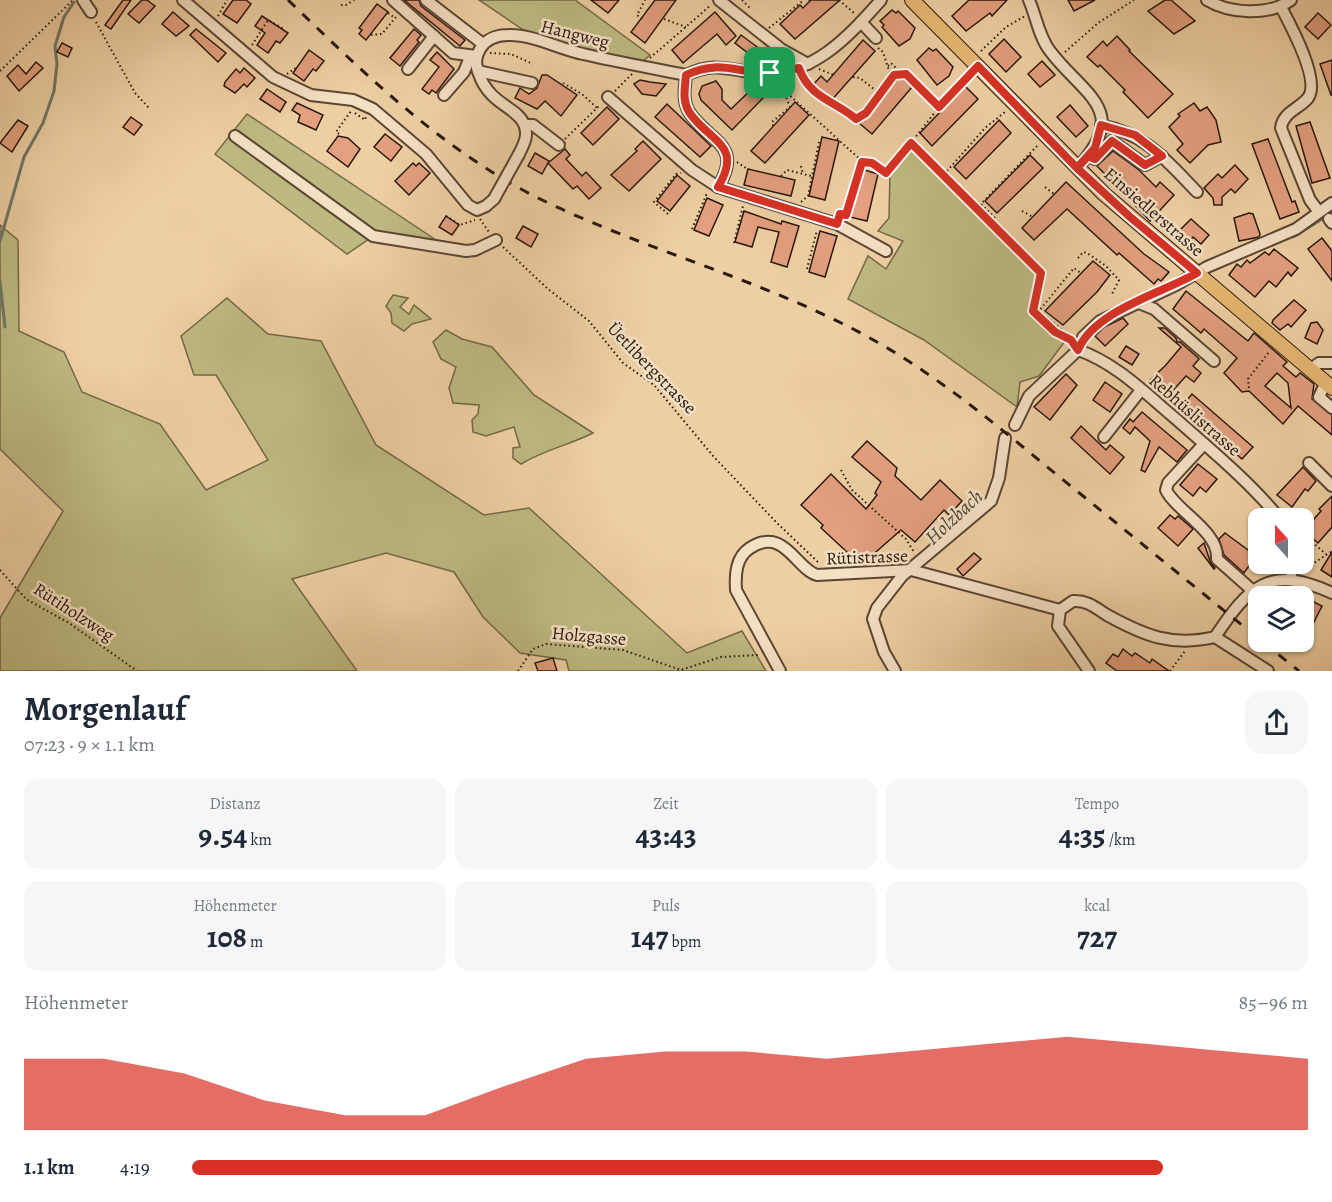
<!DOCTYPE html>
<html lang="de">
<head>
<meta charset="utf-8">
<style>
	body { margin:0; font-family:Alegreya,serif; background:#f6f6f7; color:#1f2937; height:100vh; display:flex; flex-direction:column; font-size:22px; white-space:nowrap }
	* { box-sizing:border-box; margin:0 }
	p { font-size:20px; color:#747a83 }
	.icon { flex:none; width:33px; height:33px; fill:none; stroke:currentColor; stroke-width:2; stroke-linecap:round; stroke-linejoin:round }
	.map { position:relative; height:671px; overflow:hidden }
	.side { display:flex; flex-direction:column; background:#fff; flex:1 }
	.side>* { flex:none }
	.needle { width:39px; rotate:339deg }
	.controls { position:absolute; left:1248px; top:508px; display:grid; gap:12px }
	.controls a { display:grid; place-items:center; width:66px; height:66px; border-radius:12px; background:#fff; box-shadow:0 2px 4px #0004; font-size:30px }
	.pin { position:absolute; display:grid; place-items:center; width:51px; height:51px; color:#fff; margin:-26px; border-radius:12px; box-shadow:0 3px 9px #0006 }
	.round { display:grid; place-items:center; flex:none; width:63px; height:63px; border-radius:18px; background:#f6f6f7 }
	.head { display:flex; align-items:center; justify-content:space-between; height:102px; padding:0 24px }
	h1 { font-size:33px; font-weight:600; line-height:45px }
	.stats { display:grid; grid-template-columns:repeat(3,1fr); gap:9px; height:102px; padding:6px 24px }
	.stats div { display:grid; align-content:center; border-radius:15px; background:#f6f6f7; text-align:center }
	.stats b { font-size:30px; font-weight:600 }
	.stats small { font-size:16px; font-weight:400 }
	.stats p { font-size:16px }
	.chart { height:168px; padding:12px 24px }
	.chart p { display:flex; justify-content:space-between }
	.chart svg { width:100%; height:108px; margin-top:6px; fill:#d93025; opacity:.7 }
	ul { padding:0 24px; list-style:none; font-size:20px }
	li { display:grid; grid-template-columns:96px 72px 1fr; align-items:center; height:45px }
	li i { height:15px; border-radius:8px; background:#d93025 }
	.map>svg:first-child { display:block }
	.green { fill:#beb981; stroke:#746848; stroke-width:1.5 }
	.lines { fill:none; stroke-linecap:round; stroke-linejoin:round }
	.stream { stroke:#6c7769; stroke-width:3 }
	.building { fill:#e39f7f; stroke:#29180f; stroke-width:1.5; fill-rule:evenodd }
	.minor-casing { stroke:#5a4634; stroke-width:14 }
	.major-casing { stroke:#29180f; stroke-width:16 }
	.path { stroke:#29180f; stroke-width:2; stroke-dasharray:1.5 3; stroke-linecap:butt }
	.minor { stroke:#f4e0c3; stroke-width:10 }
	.major { stroke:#e7b872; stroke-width:14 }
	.rail { stroke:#29180f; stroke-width:3; stroke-dasharray:10 10; stroke-linecap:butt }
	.minor-bridge-casing { stroke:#5a4634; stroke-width:14; stroke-linecap:butt }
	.minor-bridge { stroke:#f4e0c3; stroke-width:10 }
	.route-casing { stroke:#fff; stroke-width:12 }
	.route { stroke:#d93025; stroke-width:8 }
	.labels { text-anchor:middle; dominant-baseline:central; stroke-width:5; stroke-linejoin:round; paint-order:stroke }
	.street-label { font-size:18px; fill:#29180f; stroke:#f4e0c3 }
	.water-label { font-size:20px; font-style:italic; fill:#4b473c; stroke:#f4e0c3 }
</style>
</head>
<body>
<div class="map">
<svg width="1332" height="671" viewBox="0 0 1332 671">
	<rect width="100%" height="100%" fill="#eecfa3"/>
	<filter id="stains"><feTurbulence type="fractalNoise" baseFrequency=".00333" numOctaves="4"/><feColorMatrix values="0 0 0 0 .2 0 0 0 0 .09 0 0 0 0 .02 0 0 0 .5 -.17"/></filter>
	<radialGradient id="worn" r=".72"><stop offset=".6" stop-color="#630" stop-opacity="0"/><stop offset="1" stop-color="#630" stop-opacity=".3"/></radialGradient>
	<!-- green -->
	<g class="green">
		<polygon points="479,0 575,0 650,55 642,62 588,51 528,33"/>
		<polygon points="247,114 442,244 375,235 347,254 215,154"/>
		<polygon points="912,149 1037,275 1028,312 1048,333 1065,341 1039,376 1020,382 1017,407 924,340 848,299 868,256 886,269 903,241 878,231 889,218 890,172"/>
		<polygon points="0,225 18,240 19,331 64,352 82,392 160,424 206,490 268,460 216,375 194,375 181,336 227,298 268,334 321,341 376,445 484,515 529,508 687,653 742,631 766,671 569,671 566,660 520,653 483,617 454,572 386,553 292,579 357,671 0,671 0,618 63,511 0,449"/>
		<polygon points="393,295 408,298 400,307 409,314 414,305 431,319 412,324 404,331 392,323 391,313 386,306"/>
		<path d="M 446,330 L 462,339 L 492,347 L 534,395 L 593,433 C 569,445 544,450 521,464 L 513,458 L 513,448 L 520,447 L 514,427 L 486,436 L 473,432 L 472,420 L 478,414 L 479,405 L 453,403 L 449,388 L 456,367 L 441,359 L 433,342 Z"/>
	</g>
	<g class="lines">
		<!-- stream -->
		<g class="stream">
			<polyline points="1293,237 1332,213"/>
			<polyline points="0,241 24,157 43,123 54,91 57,64 55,46 64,17 74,2"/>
			<polyline points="0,281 5,327"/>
			<polyline points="1005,471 1007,462"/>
			<polyline points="998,497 1002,484"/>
		</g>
	</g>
	<!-- building -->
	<g class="building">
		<polygon points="123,0 131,0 111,29 105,25"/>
		<polygon points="142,0 147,0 155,6 139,23 128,14"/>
		<polygon points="233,0 246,0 251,4 237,23 223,14"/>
		<polygon points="404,0 419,0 421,6 465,40 460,46"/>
		<polygon points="591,0 619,0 608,13"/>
		<polygon points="655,0 676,0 645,43 631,32"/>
		<polygon points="811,0 840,0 795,39 780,24 800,5 803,8"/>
		<polygon points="969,0 1007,0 992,16 990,13 966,31 952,16"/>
		<polygon points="1068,0 1095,0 1074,11"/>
		<polygon points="1165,0 1171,0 1195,21 1174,34 1148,11"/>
		<polygon points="377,4 388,12 366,40 359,34 362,30 359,28"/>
		<polygon points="892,10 896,13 898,11 915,28 910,39 899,46 882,27 884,25 880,21"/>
		<polygon points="173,12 189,26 176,36 162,24"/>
		<polygon points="715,12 736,36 726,45 717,34 683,63 672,50"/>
		<polygon points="1318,13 1331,25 1318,39 1305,27"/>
		<polygon points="262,16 288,33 280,43 276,41 268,53 257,45 265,33 255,26"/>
		<polygon points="196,29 226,53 218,62 190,35"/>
		<polygon points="414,29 421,35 417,40 419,42 400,66 390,58"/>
		<polygon points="741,35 760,49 753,57 735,43"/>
		<polygon points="1117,36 1130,50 1129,51 1173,94 1148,118 1123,92 1125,90 1100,65 1098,67 1087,57 1103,41 1107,46"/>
		<polygon points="1004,39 1021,57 1006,72 989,54"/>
		<polygon points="863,40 875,51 830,102 812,86 821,76 827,82"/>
		<polygon points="62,43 72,48 68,57 57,52"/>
		<polygon points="929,48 933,51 936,49 953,67 949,76 937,85 917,60"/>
		<polygon points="309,50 324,61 316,71 313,69 304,81 293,73"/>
		<polygon points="437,52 454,69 436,93 432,90 429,94 422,89 439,67 430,60"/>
		<polygon points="1332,60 1332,95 1331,95 1320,64"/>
		<polygon points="1042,61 1055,75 1040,87 1028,74"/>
		<polygon points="36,62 43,68 19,91 7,76 18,65 26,74"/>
		<polygon points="244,68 255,78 247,87 244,84 235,93 224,86 225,82 236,69 240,73"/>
		<polygon points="542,75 547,75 577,95 561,116 545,101 537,109 515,98 520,88 529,94 537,88"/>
		<polygon points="900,76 912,87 872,134 859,123"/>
		<polygon points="640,80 650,82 666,84 656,96 642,94 634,84"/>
		<polygon points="716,81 722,89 722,100 731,109 757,84 764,91 760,95 763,98 732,130 701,100 699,94 702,86"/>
		<polygon points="965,86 978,99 932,146 920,133"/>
		<polygon points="267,89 286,102 280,112 260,99"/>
		<polygon points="795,102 809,115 765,163 751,151"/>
		<polygon points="297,103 323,115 316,130 298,122 300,115 292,110"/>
		<polygon points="1194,103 1200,111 1207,107 1216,120 1221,142 1208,145 1190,163 1177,150 1183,144 1169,127 1180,116 1178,114"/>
		<polygon points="667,104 711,146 700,157 655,117"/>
		<polygon points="1070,105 1088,126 1076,137 1057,117"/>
		<polygon points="607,107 619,119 593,145 581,133"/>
		<polygon points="131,117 142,125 134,135 123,127"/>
		<polygon points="18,120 28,126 12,152 0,143"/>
		<polygon points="999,120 1011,133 966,179 954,167"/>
		<polygon points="1310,122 1330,178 1312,183 1296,126"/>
		<polygon points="385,134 402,147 391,161 374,147"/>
		<polygon points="338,136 348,138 360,149 348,167 327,151"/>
		<polygon points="822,137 839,141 825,200 809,196"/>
		<polygon points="1268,139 1292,202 1295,201 1299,212 1280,219 1252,144"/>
		<polygon points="643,141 661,159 629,191 611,175 637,151 635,149"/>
		<polygon points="565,149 570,155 566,159 582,176 586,172 601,188 589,199 577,186 573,189 548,163"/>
		<polygon points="1113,151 1139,170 1156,187 1160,182 1174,195 1150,221 1097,166"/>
		<polygon points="535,153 549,161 542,174 528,166"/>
		<polygon points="1030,155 1043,168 997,213 985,201"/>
		<polygon points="413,163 416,166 419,163 430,173 409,195 395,181"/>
		<polygon points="1235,165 1248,179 1235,193 1231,189 1222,197 1222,205 1214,205 1213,198 1204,188 1218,174 1222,178"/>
		<polygon points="748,169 795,180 791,196 744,185"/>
		<polygon points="861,169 878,174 867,221 850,217"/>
		<polygon points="677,175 690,186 670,211 657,201"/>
		<polygon points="1066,182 1144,254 1169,272 1161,281 1158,279 1154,284 1119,253 1117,255 1067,209 1034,240 1022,228"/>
		<polygon points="707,198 723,205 709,236 694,230"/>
		<polygon points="744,211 781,224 782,221 799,226 787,267 771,262 779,232 758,227 752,247 735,242"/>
		<polygon points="1249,213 1253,214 1260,234 1259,237 1239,241 1234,218"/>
		<polygon points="446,216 459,225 452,235 439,227"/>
		<polygon points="1191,219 1209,235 1201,244 1193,237 1188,243 1177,233"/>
		<polygon points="523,226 538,234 531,247 516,238"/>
		<polygon points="820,231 837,236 825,277 809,272"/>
		<polygon points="1322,238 1332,251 1332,281 1308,249"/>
		<polygon points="1274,249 1298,268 1291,276 1288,272 1276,287 1269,281 1255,297 1229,275 1237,264 1241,267 1247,260 1250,263 1265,252 1269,255"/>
		<polygon points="1093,261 1110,275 1097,292 1063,325 1045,311"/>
		<path d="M 1186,291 L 1248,341 L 1254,333 L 1287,362 L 1283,366 L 1296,377 L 1300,373 L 1314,384 L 1312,399 L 1332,415 L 1332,435 L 1298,406 L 1283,424 L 1249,391 L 1242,392 L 1224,373 L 1237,358 L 1204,329 L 1201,333 L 1173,309 ZM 1277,373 L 1288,383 L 1291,408 L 1265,386 Z"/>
		<polygon points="1294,300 1306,310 1291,327 1288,324 1280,330 1272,323 1273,320"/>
		<polygon points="1123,318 1128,324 1105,346 1095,336 1104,327"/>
		<polygon points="1317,322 1323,330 1317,344 1305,338 1311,323"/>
		<polygon points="1159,328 1165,328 1176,338 1177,342 1180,342 1196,356 1199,359 1193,366 1201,373 1194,382 1186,376 1168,396 1150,380 1165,366 1181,347"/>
		<polygon points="1126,346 1139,354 1132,365 1119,357"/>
		<polygon points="1066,374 1077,385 1050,420 1034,407"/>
		<polygon points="1105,382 1122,394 1110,412 1093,400"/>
		<polygon points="1192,394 1253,447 1242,459 1181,407"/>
		<polygon points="1142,412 1187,450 1177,462 1159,447 1145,472 1141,470 1150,441 1135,427 1130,434 1123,428 1130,419 1133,422"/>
		<polygon points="1081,426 1106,450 1110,445 1124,457 1110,474 1071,438"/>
		<polygon points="867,441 897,468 895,476 921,500 940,480 962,501 949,515 944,510 915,542 901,530 861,565 821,528 823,525 801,505 831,474 866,509 877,495 875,493 881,482 852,457"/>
		<polygon points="1198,464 1217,479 1206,492 1200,487 1193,496 1180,485"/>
		<polygon points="1303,467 1316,481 1308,491 1305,489 1292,507 1277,495"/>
		<polygon points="1332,496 1332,527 1318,543 1306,533 1309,529 1307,527 1321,511 1319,509"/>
		<polygon points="1170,515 1175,519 1178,516 1193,529 1178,546 1158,528"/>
		<polygon points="1225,533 1256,556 1244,573 1224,555 1219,539"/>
		<polygon points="1204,543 1210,561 1215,568 1214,569 1198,548"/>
		<polygon points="1332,552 1332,577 1321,570"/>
		<polygon points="974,553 981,559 963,576 957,569"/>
		<polygon points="1304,597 1322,606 1313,624 1304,619"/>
		<polygon points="1123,649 1132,656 1135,653 1150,663 1152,659 1169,671 1117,671 1106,663 1113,654 1118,657"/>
		<polygon points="553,658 557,671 538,671 535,663"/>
	</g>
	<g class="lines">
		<!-- minor casing -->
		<g class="minor-casing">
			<g id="minor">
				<polyline points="83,0 91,12"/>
				<polyline points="183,0 273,77 311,95 353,100 373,109 426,154 468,205 477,210 486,206 494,199"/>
				<polyline points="393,0 453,53 476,56"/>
				<polyline points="426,0 483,44"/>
				<polyline points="719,0 781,49 808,64"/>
				<path d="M 1029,0 C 1036,16 1039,37 1050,51 C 1083,95 1132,110 1077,168"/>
				<path d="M 1207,0 C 1230,14 1269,16 1291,0"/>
				<path d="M 1281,7 C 1290,24 1321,81 1308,98 C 1299,109 1283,112 1281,128 L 1310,200 L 1319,212"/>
				<polyline points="861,22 876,38"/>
				<polyline points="408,69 434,36"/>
				<polyline points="478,71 532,83"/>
				<path d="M 686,75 C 715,61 729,70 758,73 C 812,78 849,36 881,0"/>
				<path d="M 686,75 C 685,88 682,100 689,112 C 709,142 744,144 718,187"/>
				<polyline points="444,95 464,72 470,57"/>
				<polyline points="608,97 692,170 718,187 837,224 886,251"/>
				<polyline points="525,125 533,125 559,145"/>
				<path d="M 1101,125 C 1146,134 1167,161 1197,192"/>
				<polyline points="235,136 373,236 466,251 475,250 496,240"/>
				<path d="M 519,154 C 524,144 529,135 524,124 C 517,107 489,104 479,74 C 475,64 475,58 480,49 C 486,39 497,35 508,35 C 532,34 559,49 583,54 C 617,62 652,68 686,75"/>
				<polyline points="1088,156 1095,159 1112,141 1145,165 1162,156"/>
				<polyline points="1329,219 1332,223"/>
				<polyline points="1139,303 1154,309 1214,361"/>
				<path d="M 1078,350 C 1116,363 1146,394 1176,419 C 1211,450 1250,482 1280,519"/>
				<polyline points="1311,369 1319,363 1332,363"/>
				<polyline points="1326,382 1319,397 1332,408"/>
				<polyline points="1015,425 1029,396 1078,350 1083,337 1100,321 1176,285 1207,267 1296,229 1332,203"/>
				<polyline points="1104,437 1141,390"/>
				<path d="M 1204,444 L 1168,483 L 1166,490 C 1176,511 1219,531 1217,559 L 1253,591"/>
				<polyline points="1309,463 1332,486"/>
				<polyline points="1291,578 1292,564"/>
				<polyline points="1215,637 1268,671"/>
				<path d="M 780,671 L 736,590 C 735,574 736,557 750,548 C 784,526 796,569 817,575 L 911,570 L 1060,610"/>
				<polyline points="895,671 884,652 873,619 877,608 902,576 991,501 999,478 1005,438"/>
				<path d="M 1089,671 L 1058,626 L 1060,610 L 1073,601 C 1087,600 1096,608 1107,615 C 1145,636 1172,647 1215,637 C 1249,586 1270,564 1332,593"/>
			</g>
		</g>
		<!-- major casing -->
		<g class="major-casing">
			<polyline id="major" points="912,0 1104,194 1332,388"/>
		</g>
		<!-- path -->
		<g class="path">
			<polyline points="742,0 750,8"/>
			<polyline points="809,0 810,1"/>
			<polyline points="839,0 854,13"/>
			<polyline points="341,5 346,5 354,0"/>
			<polyline points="388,13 395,18"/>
			<polyline points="218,16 227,0"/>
			<polyline points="642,19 637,15 645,0"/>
			<polyline points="664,19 686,27"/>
			<polyline points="96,22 135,93 150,109"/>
			<polyline points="769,28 804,0"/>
			<polyline points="371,35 382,34 396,17"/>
			<polyline points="252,45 268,20 284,29"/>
			<polyline points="878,48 883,52 891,77 906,74 938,106"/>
			<polyline points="981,51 1006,27 1025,16"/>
			<polyline points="1065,52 1098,23 1134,0"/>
			<polyline points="490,53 511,54 533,64"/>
			<polyline points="650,58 711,5"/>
			<polyline points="888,66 891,63 901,73"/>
			<polyline points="819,69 834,75"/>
			<polyline points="0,71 73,0"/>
			<polyline points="287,74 297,67"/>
			<polyline points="970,74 939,107 911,143 1041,273 1033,311 1055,332 1071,340"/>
			<polyline points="802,76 831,105 835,104 856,119 866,113 891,82 891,77"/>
			<polyline points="853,77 860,78 880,94"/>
			<polyline points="563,83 582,94 597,108"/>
			<polyline points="777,84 863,162"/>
			<polyline points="615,91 632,74"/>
			<polyline points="355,113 365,120 366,116"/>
			<polyline points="773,126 772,122 790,107 784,92"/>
			<polyline points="339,134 336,132 351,111"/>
			<polyline points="565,139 600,105"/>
			<polyline points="737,162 746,168"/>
			<polyline points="801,166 803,174"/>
			<polyline points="947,171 985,128 1005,112"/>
			<polyline points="781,176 787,170 811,176"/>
			<polyline points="1045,187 1054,194"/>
			<polyline points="801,202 808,196 819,142"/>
			<polyline points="1022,211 1033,217"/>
			<polyline points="668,214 654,202 676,174 681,173"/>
			<polyline points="844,215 846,215 863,162 872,163 886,173 911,143"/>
			<polyline points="446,216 460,225 475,220"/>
			<polyline points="995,218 981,204 1038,145"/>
			<polyline points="480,219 489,232"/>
			<polyline points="692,229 707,193"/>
			<polyline points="734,243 743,206"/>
			<polyline points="503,247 548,289 589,321 623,363 654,385 714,457 777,523 820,564"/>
			<polyline points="1078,258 1083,252 1087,253 1106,266 1119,280 1112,294"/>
			<polyline points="807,269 817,230"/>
			<polyline points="1072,338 1039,311 1074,268 1082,274"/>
			<polyline points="1249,388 1248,379 1269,352"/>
			<polyline points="841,470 852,490 906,539 914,552"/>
			<polyline points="1305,536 1326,554"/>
			<polyline points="1303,566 1309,571 1314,563 1332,551"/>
			<polyline points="0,570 26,599 69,623 137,671"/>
			<polyline points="518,671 533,649 546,644 623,650 681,670 721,657 758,655"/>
			<polyline points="537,671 538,671"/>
			<polyline points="1170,671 1185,651"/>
		</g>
		<!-- minor -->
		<use href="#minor" class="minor"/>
		<!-- major -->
		<use href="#major" class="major"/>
		<!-- rail -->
		<g class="rail">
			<path d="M 288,0 C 365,74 440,148 536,197 C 647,252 770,281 877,342 C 942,379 1000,428 1057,475 C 1124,529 1191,584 1258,638"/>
			<polyline points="1263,642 1299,671"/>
		</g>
		<!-- minor-bridge casing -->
		<g class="minor-bridge-casing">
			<polyline id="minor-bridge" points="494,199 519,154"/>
		</g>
		<!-- minor-bridge -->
		<use href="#minor-bridge" class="minor-bridge"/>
	</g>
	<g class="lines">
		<!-- route casing -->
		<g class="route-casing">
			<path id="route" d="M 770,73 C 736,73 720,59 686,75 C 685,88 682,100 689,112 C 709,142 744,144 718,187 L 837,224 L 840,214 L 846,215 L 862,162 L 872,163 L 886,173 L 911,143 L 1041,273 L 1033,311 L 1055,332 L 1071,340 L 1078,350 C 1094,311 1160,294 1197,273 L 1129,216 L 1077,168 L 1088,156 L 1095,159 L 1112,141 L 1145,165 L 1162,156 L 1135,135 L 1101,125 L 1095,148 L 1077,168 L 978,66 L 939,107 L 906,74 L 894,75 L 866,113 L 856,119 C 837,102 809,98 799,68 L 770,73"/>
		</g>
		<!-- route -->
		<use href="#route" class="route"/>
	</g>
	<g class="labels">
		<!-- street labels -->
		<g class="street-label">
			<text transform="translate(575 34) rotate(14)">Hangweg</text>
			<text transform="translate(1154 212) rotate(41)">Einsiedlerstrasse</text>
			<text transform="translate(652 368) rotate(46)">Üetlibergstrasse</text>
			<text transform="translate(1195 415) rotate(41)">Rebhüslistrasse</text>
			<text transform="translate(867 557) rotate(-2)">Rütistrasse</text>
			<text transform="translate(74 612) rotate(33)">Rütiholzweg</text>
			<text transform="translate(589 636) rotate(5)">Holzgasse</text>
		</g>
		<!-- water labels -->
		<g class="water-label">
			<text transform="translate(954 517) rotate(-43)">Holzbach</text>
		</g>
	</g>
	<rect width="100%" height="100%" filter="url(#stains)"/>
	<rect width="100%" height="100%" fill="url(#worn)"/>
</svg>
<div class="controls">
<a><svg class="needle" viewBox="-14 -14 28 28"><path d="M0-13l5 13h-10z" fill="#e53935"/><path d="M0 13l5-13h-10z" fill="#747a83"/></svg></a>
<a><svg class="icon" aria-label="layers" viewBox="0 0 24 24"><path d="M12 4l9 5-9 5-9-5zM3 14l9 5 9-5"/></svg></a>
</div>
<div class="pin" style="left:770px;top:73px;background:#1e9e55"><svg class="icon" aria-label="arrive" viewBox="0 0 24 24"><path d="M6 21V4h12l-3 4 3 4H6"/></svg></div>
</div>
<section class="side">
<div class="head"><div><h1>Morgenlauf</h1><p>07:23 · 9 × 1.1 km</p></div><a class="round"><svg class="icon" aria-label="share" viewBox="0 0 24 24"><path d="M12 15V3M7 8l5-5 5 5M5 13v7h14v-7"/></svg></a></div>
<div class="stats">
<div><p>Distanz</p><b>9.54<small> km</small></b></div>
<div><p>Zeit</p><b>43:43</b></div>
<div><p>Tempo</p><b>4:35<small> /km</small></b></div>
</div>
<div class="stats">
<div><p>Höhenmeter</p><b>108<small> m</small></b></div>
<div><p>Puls</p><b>147<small> bpm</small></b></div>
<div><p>kcal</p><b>727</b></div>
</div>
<div class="chart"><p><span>Höhenmeter</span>85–96 m</p>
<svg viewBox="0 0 160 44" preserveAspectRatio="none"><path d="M0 44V15L10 15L20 21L30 32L40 38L50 38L60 26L70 15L80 12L90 12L100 15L110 12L120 9L130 6L140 9L150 12L160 15V44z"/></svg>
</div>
<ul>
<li><b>1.1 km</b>4:19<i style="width:87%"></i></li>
</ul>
</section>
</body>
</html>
